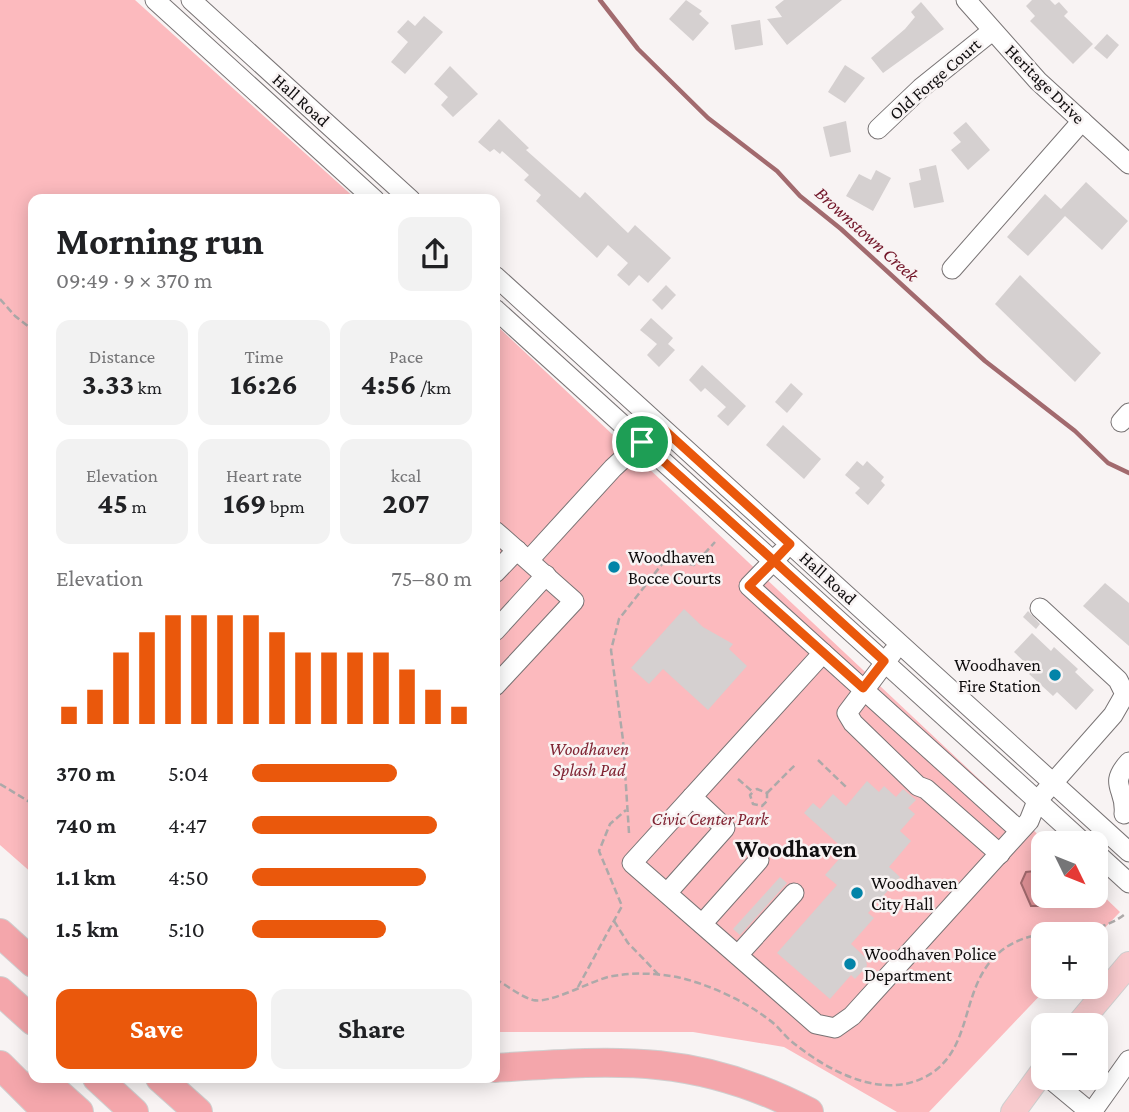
<!DOCTYPE html>
<html lang="en">
<head>
<meta charset="utf-8">
<style>
	body { margin:0; font-family:"Crimson Pro",serif; background:#f2f2f2; color:#202124; height:100vh; display:flex; flex-direction:column; font-size:26px; white-space:nowrap }
	* { box-sizing:border-box; margin:0 }
	p { font-size:23px; color:#757577 }
	.icon { flex:none; width:38px; height:38px; fill:none; stroke:currentColor; stroke-width:2; stroke-linecap:round; stroke-linejoin:round }
	.map { position:relative; flex:1; overflow:hidden }
	.drawer { position:absolute; left:28px; top:194px; width:472px; height:889px; display:flex; flex-direction:column; background:#fff; border-radius:14px; box-shadow:0 4px 18px #0003 }
	.drawer>* { flex:none }
	.needle { width:46px; rotate:133deg }
	.fabs { position:absolute; left:1031px; top:831px; display:grid; gap:14px }
	.fabs a { display:grid; place-items:center; width:77px; height:77px; border-radius:14px; background:#fff; box-shadow:0 4px 18px #0003; font-size:35px }
	.pin { position:absolute; display:grid; place-items:center; width:60px; height:60px; color:#fff; margin:-30px; border:4px solid #fff; border-radius:50%; box-shadow:0 2px 7px #0007 }
	.round { display:grid; place-items:center; flex:none; width:74px; height:74px; border-radius:14px; background:#f2f2f2 }
	.overview { display:flex; align-items:center; justify-content:space-between; height:119px; padding:0 28px }
	h1 { font-size:38px; font-weight:700; line-height:52px }
	.figures { display:grid; grid-template-columns:repeat(3,1fr); gap:10px; height:119px; padding:7px 28px }
	.figures div { display:grid; align-content:center; border-radius:14px; background:#f2f2f2; text-align:center }
	.figures b { font-size:30px; font-weight:700 }
	.figures small { font-size:19px; font-weight:400 }
	.figures p { font-size:19px }
	.chart { height:196px; padding:14px 28px }
	.chart p { display:flex; justify-content:space-between }
	.chart svg { width:100%; height:126px; margin-top:7px; stroke:#ea580c; stroke-width:6 }
	.action { display:flex; gap:14px; margin-top:auto; padding:14px 28px }
	.action a { flex:1; height:80px; border-radius:14px; background:#ea580c; color:#fff; font-size:28px; font-weight:700; line-height:80px; text-align:center }
	.action a+a { background:#f2f2f2; color:#202124 }
	ul { padding:0 28px; list-style:none; font-size:23px }
	li { display:grid; grid-template-columns:112px 84px 1fr; align-items:center; height:52px }
	li i { height:18px; border-radius:9px; background:#ea580c }
	.map>svg:first-child { display:block }
	.green { fill:#fcbabe }
	.water { fill:#e09196; stroke:#a26a6e; stroke-width:2 }
	.lines { fill:none; stroke-linecap:round; stroke-linejoin:round }
	.stream { stroke:#a26a6e; stroke-width:4.5 }
	.building { fill:#d5d0d0 }
	.minor-casing { stroke:#787374; stroke-width:21 }
	.major-casing { stroke:#cfcfcf; stroke-width:26 }
	.highway-casing { stroke:#cfcfcf; stroke-width:30 }
	.path { stroke:#ada9a9; stroke-width:2.5; stroke-dasharray:7 3.5; stroke-linecap:butt }
	.minor { stroke:#fff; stroke-width:19 }
	.major { stroke:#f8cacd; stroke-width:24 }
	.highway { stroke:#f4a6ab; stroke-width:28 }
	.route-casing { stroke:#fff; stroke-width:14 }
	.route { stroke:#ea580c; stroke-width:9 }
	.poi-dot { fill:#0384a8; stroke:#f8f3f3; stroke-width:2.5 }
	.labels { text-anchor:middle; dominant-baseline:central; stroke-width:5; stroke-linejoin:round; paint-order:stroke }
	.street-label { font-size:18px; fill:#100e0f; stroke:#f8f3f3 }
	.poi-label { font-size:18px; fill:#100e0f; stroke:#f8f3f3; text-anchor:start }
	.park-label { font-size:18px; font-style:italic; fill:#802433; stroke:#f8f3f3 }
	.water-label { font-size:19px; font-style:italic; fill:#721528; stroke:#f8f3f3 }
	.district-label { font-size:24px; font-weight:bold; fill:#100e0f; stroke:#f8f3f3 }
</style>
</head>
<body>
<div class="map">
<svg width="1129" height="1112" viewBox="0 0 1129 1112">
	<rect width="100%" height="100%" fill="#f8f3f3"/>
	<!-- green -->
	<g class="green">
		<polygon points="0,0 135,0 356,199 33,200 33,874 0,845"/>
		<polygon points="495,324 1047,843 1043,844 1043,896 1096,896 1096,889 1120,912 1096,937 1096,934 1043,934 1043,987 1048,987 929,1112 897,1112 784,1047 693,1032 495,1032"/>
	</g>
	<!-- water -->
	<polygon class="water" points="1035,871 1043,878 1044,896 1040,906 1031,906 1021,883 1026,872"/>
	<g class="lines">
		<!-- stream -->
		<polyline class="stream" points="600,0 638,49 708,118 777,171 800,196 841,229 985,361 1075,431 1108,463 1129,473"/>
	</g>
	<!-- building -->
	<g class="building">
		<polygon points="686,0 702,11 699,14 709,23 693,41 669,19"/>
		<polygon points="784,0 842,0 787,45 767,19 782,17 775,7"/>
		<polygon points="1032,0 1050,0 1055,5 1059,2 1068,12 1064,16 1093,44 1073,64 1030,21 1035,16 1026,6"/>
		<polygon points="921,2 944,29 883,73 871,58 905,29 915,17 911,12"/>
		<polygon points="424,16 443,32 405,74 391,62 408,42 397,32 408,20 415,26"/>
		<polygon points="760,20 763,45 735,50 731,25"/>
		<polygon points="1107,34 1119,45 1107,59 1094,48"/>
		<polygon points="845,65 865,78 845,103 828,92"/>
		<polygon points="450,66 478,94 453,117 441,105 448,97 434,84"/>
		<polygon points="499,119 529,148 526,150 580,198 585,192 628,233 635,225 671,258 648,283 639,275 629,286 617,275 628,263 608,245 597,258 536,201 541,195 524,180 529,175 502,151 500,154 494,149 490,152 478,142"/>
		<polygon points="846,121 851,152 830,157 823,127"/>
		<polygon points="966,122 990,150 968,170 951,150 961,142 953,133"/>
		<polygon points="936,165 944,202 914,208 909,183 921,180 919,169"/>
		<polygon points="876,170 891,178 873,211 846,196 859,174 871,180"/>
		<polygon points="1086,182 1128,221 1102,250 1065,216 1028,256 1007,237 1045,194 1061,209"/>
		<polygon points="1020,275 1101,353 1075,382 995,304"/>
		<polygon points="666,285 676,295 662,310 652,300"/>
		<polygon points="651,318 673,338 668,344 675,350 659,367 647,355 657,344 640,330"/>
		<polygon points="702,365 746,406 728,426 717,416 726,407 705,388 701,392 689,380"/>
		<polygon points="791,383 803,394 787,413 775,402"/>
		<polygon points="783,425 821,459 804,479 766,445"/>
		<polygon points="857,461 863,466 867,461 884,477 881,481 885,485 868,505 855,493 860,488 845,475"/>
		<polygon points="1105,583 1129,603 1129,646 1083,606"/>
		<polygon points="684,609 703,627 733,644 729,649 747,666 708,710 663,669 649,684 631,668"/>
		<polygon points="1028,611 1040,624 1036,629 1023,617"/>
		<polygon points="1032,633 1051,651 1054,647 1078,669 1075,672 1094,690 1076,710 1057,692 1053,696 1029,674 1033,670 1014,652"/>
		<polygon points="867,781 879,792 884,786 896,797 903,789 916,800 908,808 915,814 900,831 911,841 889,867 900,877 868,913 874,918 851,944 866,958 867,966 855,979 851,975 830,999 777,953 837,885 825,875 846,851 804,813 813,803 820,809 833,794 846,806"/>
		<polygon points="780,877 787,883 740,935 733,929"/>
	</g>
	<g class="lines">
		<!-- minor casing -->
		<g class="minor-casing">
			<g id="minor">
				<polyline points="155,0 375,200"/>
				<polyline points="191,0 411,200"/>
				<polyline points="966,0 1038,81 1129,164"/>
				<polyline points="878,129 921,88 992,31"/>
				<polyline points="952,269 1082,121"/>
				<polyline points="495,276 1129,852"/>
				<polyline points="495,309 1085,844"/>
				<polyline points="1121,422 1129,413"/>
				<polyline points="495,531 574,601 495,686"/>
				<polyline points="782,552 749,586 823,653"/>
				<polyline points="529,560 613,468 651,433"/>
				<polyline points="495,573 517,550"/>
				<polyline points="495,631 546,575"/>
				<polyline points="893,652 847,713 853,723 918,786 926,789 1000,854"/>
				<path d="M 1124,814 C 1127,788 1107,786 1129,762"/>
				<polyline points="1020,831 823,653 632,863 816,1024 835,1028 852,1016 1029,821 1037,801 1113,715 1125,694 1118,680 1040,608"/>
				<polyline points="1096,853 1129,883"/>
				<polyline points="667,893 725,828 692,797"/>
				<polyline points="702,924 759,860"/>
				<polyline points="738,955 794,893"/>
				<polyline points="1049,1078 1090,1112"/>
				<polyline points="1092,1112 1129,1060"/>
			</g>
		</g>
		<!-- major casing -->
		<g class="major-casing">
			<g id="major">
				<polyline points="1077,1026 1129,964"/>
				<polyline points="1013,1112 1043,1071"/>
			</g>
		</g>
		<!-- highway casing -->
		<g class="highway-casing">
			<g id="highway">
				<polyline points="0,933 33,963"/>
				<polyline points="0,991 33,1021"/>
				<polyline points="0,1065 47,1112"/>
				<path d="M 495,1068 C 617,1060 697,1053 809,1112"/>
				<polyline points="41,1078 79,1112"/>
				<polyline points="97,1078 134,1112"/>
				<polyline points="160,1078 198,1112"/>
			</g>
		</g>
		<!-- path -->
		<g class="path">
			<polyline points="0,299 15,316 33,330"/>
			<polyline points="818,760 846,787"/>
			<polyline points="738,779 753,792 750,795 753,804 762,806 767,801 767,793 757,789 753,792"/>
			<polyline points="0,784 33,804"/>
			<polyline points="767,793 795,765"/>
			<polyline points="629,833 623,740 611,650 619,619 666,559 694,565 715,542"/>
			<polyline points="614,921 628,943 659,975"/>
			<path d="M 495,979 C 507,985 519,996 533,1000 C 550,1004 589,982 608,977 C 631,972 654,973 677,977 C 708,984 743,1000 768,1019 C 777,1025 783,1034 791,1041 C 830,1073 890,1105 936,1070 C 975,1039 960,980 1005,948 C 1042,922 1091,942 1125,914"/>
			<polyline points="578,987 622,906 599,851 610,824 626,810"/>
		</g>
		<!-- minor -->
		<use href="#minor" class="minor"/>
		<!-- major -->
		<use href="#major" class="major"/>
		<!-- highway -->
		<use href="#highway" class="highway"/>
	</g>
	<g class="lines">
		<!-- route casing -->
		<g class="route-casing">
			<polyline id="route" points="642,442 774,561 749,586 863,688 884,661 774,561 790,544 659,425 642,442"/>
		</g>
		<!-- route -->
		<use href="#route" class="route"/>
	</g>
	<!-- markers -->
	<g class="poi-dot">
		<circle cx="614" cy="567" r="7"/>
		<circle cx="1055" cy="675" r="7"/>
		<circle cx="857" cy="893" r="7"/>
		<circle cx="850" cy="964" r="7"/>
	</g>
	<g class="labels">
		<!-- street labels -->
		<g class="street-label">
			<text transform="translate(935 79) rotate(-41)">Old Forge Court</text>
			<text transform="translate(1045 84) rotate(45)">Heritage Drive</text>
			<text transform="translate(301 100) rotate(42)">Hall Road</text>
			<text transform="translate(828 578) rotate(42)">Hall Road</text>
		</g>
		<!-- poi labels -->
		<g class="poi-label">
			<text x="628" y="557">Woodhaven<tspan x="628" dy="21">Bocce Courts</tspan></text>
			<text x="1041" y="665" text-anchor="end">Woodhaven<tspan x="1041" dy="21">Fire Station</tspan></text>
			<text x="871" y="883">Woodhaven<tspan x="871" dy="21">City Hall</tspan></text>
			<text x="864" y="954">Woodhaven Police<tspan x="864" dy="21">Department</tspan></text>
		</g>
		<!-- park labels -->
		<g class="park-label">
			<text x="589" y="749">Woodhaven<tspan x="589" dy="21">Splash Pad</tspan></text>
			<text x="710" y="819">Civic Center Park</text>
		</g>
		<!-- water labels -->
		<g class="water-label">
			<text transform="translate(867 234) rotate(42)">Brownstown Creek</text>
		</g>
		<!-- district labels -->
		<g class="district-label">
			<text x="796" y="848">Woodhaven</text>
		</g>
	</g>
</svg>
<div class="fabs">
<a><svg class="needle" viewBox="-14 -14 28 28"><path d="M0-13l5 13h-10z" fill="#e53935"/><path d="M0 13l5-13h-10z" fill="#757577"/></svg></a>
<a>+</a>
<a>−</a>
</div>
<div class="pin" style="left:642px;top:442px;background:#1e9e55"><svg class="icon" aria-label="arrive" viewBox="0 0 24 24"><path d="M6 21V4h12l-3 4 3 4H6"/></svg></div>
<section class="drawer">
<div class="overview"><div><h1>Morning run</h1><p>09:49 · 9 × 370 m</p></div><a class="round"><svg class="icon" aria-label="share" viewBox="0 0 24 24"><path d="M12 15V3M7 8l5-5 5 5M5 13v7h14v-7"/></svg></a></div>
<div class="figures">
<div><p>Distance</p><b>3.33<small> km</small></b></div>
<div><p>Time</p><b>16:26</b></div>
<div><p>Pace</p><b>4:56<small> /km</small></b></div>
</div>
<div class="figures">
<div><p>Elevation</p><b>45<small> m</small></b></div>
<div><p>Heart rate</p><b>169<small> bpm</small></b></div>
<div><p>kcal</p><b>207</b></div>
</div>
<div class="chart"><p><span>Elevation</span>75–80 m</p>
<svg viewBox="0 0 160 44" preserveAspectRatio="none"><path d="M5 44V38M15 44V32M25 44V19M35 44V12M45 44V6M55 44V6M65 44V6M75 44V6M85 44V12M95 44V19M105 44V19M115 44V19M125 44V19M135 44V25M145 44V32M155 44V38"/></svg>
</div>
<ul>
<li><b>370 m</b>5:04<i style="width:66%"></i></li>
<li><b>740 m</b>4:47<i style="width:84%"></i></li>
<li><b>1.1 km</b>4:50<i style="width:79%"></i></li>
<li><b>1.5 km</b>5:10<i style="width:61%"></i></li>
</ul>
<div class="action"><a>Save</a><a>Share</a></div>
</section>
</div>
</body>
</html>
